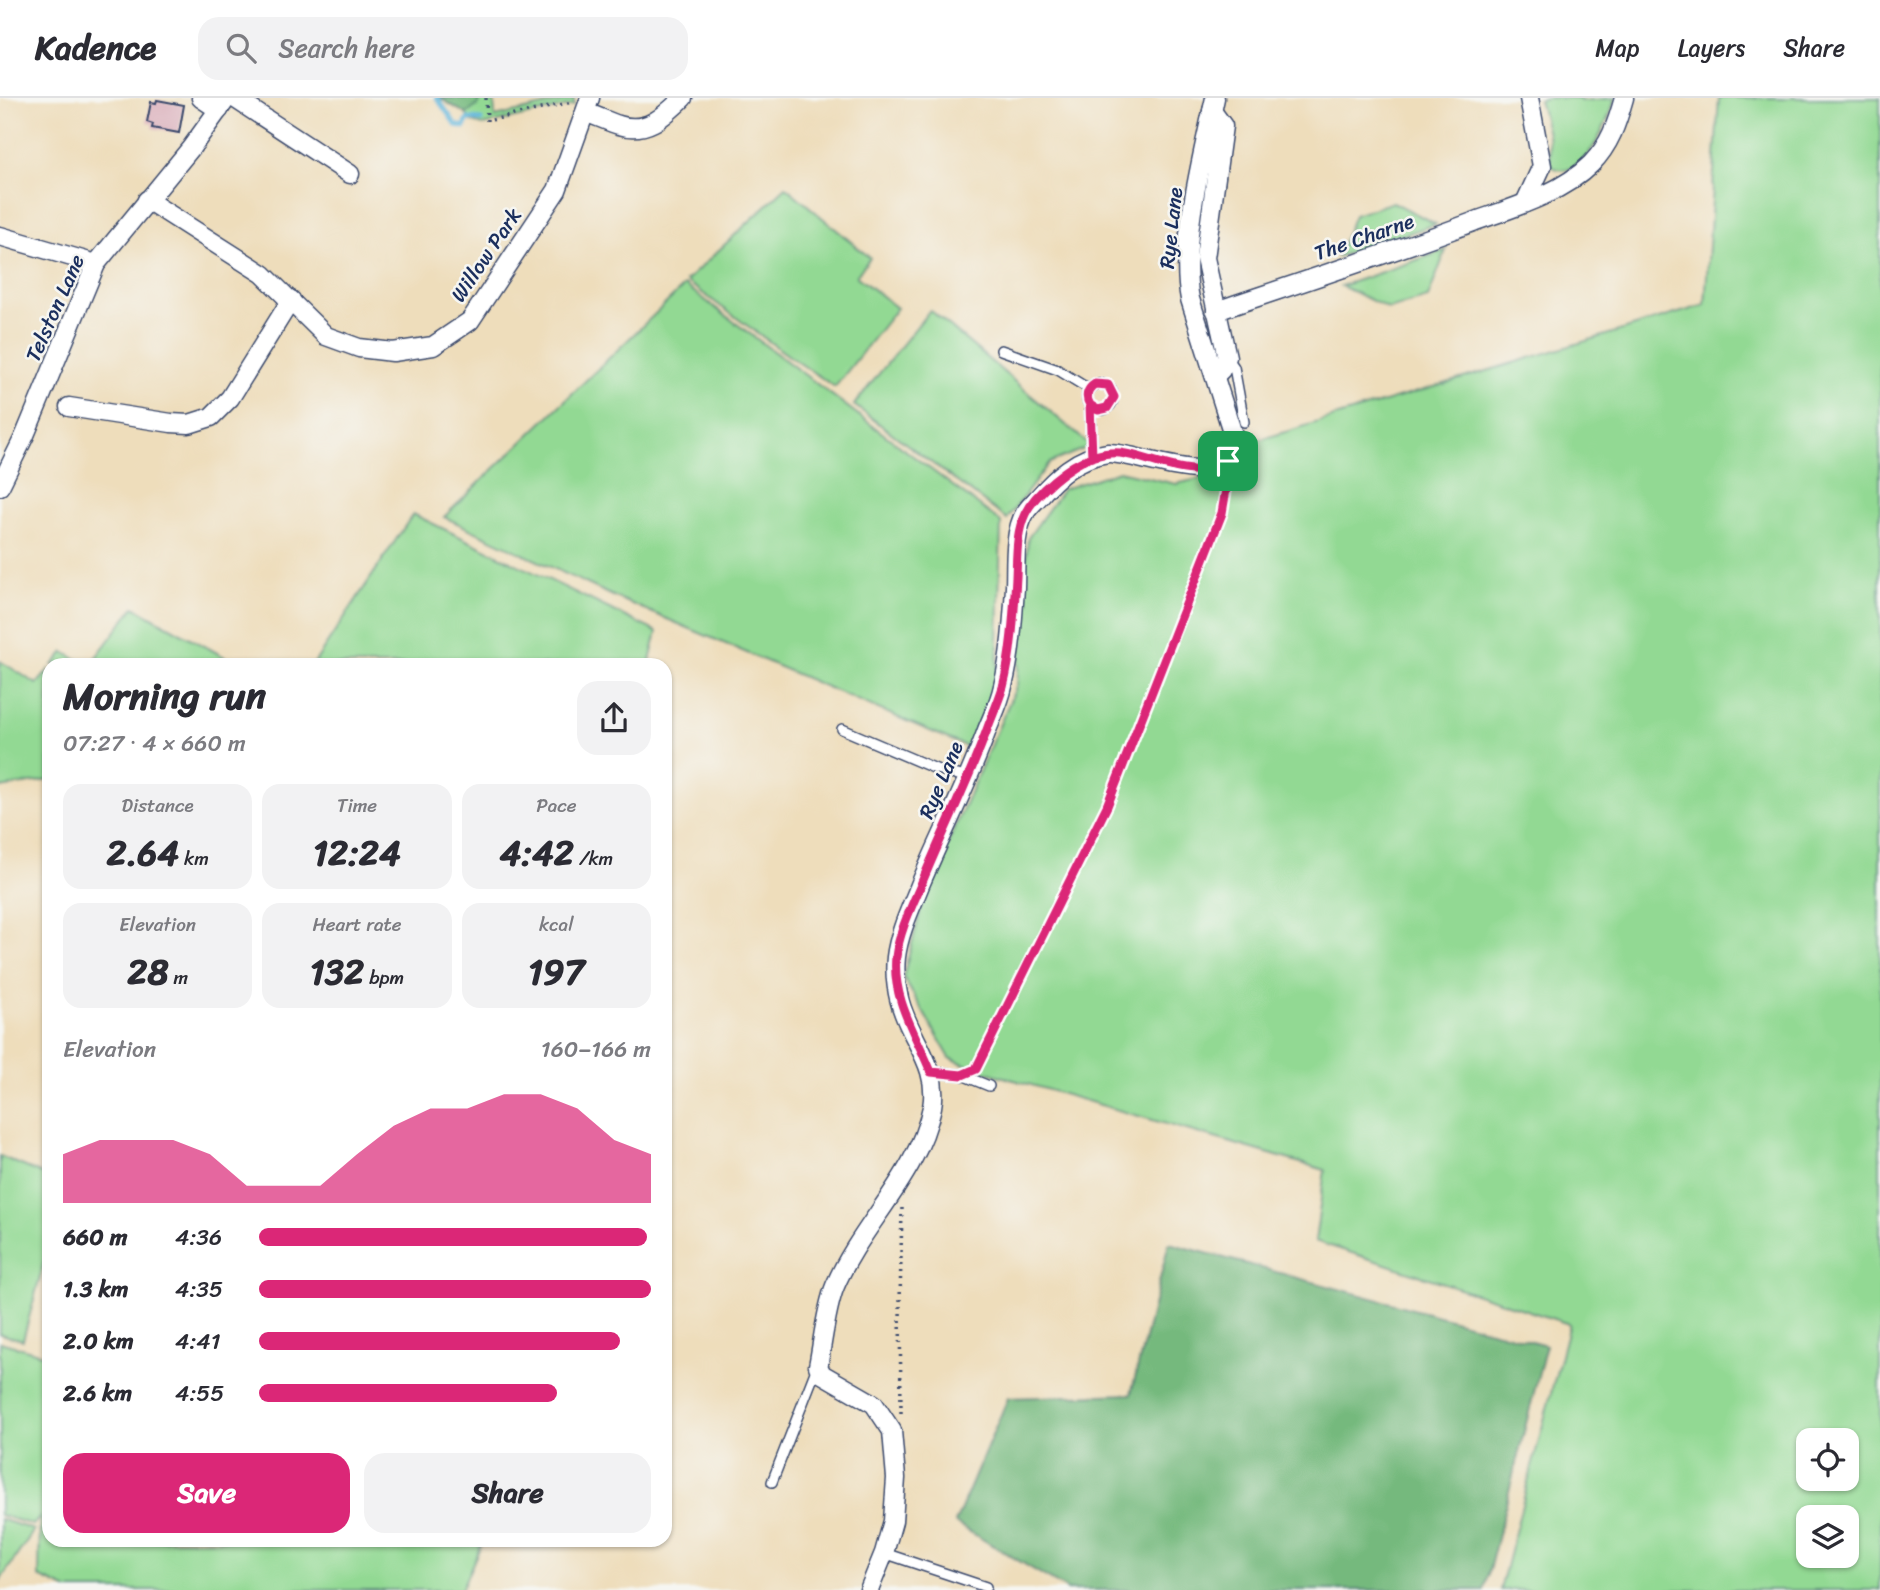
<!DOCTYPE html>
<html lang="en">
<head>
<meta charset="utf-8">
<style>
	body { margin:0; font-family:Sriracha,sans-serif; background:#f2f2f3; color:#2b2b33; height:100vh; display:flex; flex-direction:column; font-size:26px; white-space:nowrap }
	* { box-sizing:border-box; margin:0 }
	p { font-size:23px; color:#7c7c81 }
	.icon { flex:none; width:38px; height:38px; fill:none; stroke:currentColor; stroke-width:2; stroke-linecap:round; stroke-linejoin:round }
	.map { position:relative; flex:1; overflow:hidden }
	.panel { position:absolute; left:42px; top:560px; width:630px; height:889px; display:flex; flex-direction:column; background:#fff; border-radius:21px; box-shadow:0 2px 5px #0004 }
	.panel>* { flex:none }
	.controls { position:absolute; left:1796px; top:1330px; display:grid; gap:14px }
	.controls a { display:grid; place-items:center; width:63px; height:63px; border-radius:14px; background:#fff; box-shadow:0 2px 5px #0004; font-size:35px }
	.pin { position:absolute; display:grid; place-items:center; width:60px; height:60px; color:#fff; margin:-30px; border-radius:14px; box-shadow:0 4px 10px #0006 }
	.round { display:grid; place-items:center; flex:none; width:74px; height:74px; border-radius:21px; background:#f2f2f3 }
	.overview { display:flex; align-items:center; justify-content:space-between; height:119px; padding:0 21px }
	h1 { font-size:38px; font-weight:700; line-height:52px }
	.metrics { display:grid; grid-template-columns:repeat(3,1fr); gap:10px; height:119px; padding:7px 21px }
	.metrics div { display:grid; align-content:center; border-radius:18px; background:#f2f2f3; text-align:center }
	.metrics b { font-size:35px; font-weight:700 }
	.metrics small { font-size:19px; font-weight:400 }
	.metrics p { font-size:19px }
	.chart { height:196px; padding:14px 21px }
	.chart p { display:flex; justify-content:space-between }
	.chart svg { width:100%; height:126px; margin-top:7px; fill:#db2777; opacity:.7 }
	.cta { display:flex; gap:14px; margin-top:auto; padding:14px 21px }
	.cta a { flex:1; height:80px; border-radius:21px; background:#db2777; color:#fff; font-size:28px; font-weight:700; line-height:80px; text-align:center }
	.cta a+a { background:#f2f2f3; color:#2b2b33 }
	ul { padding:0 21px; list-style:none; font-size:23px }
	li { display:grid; grid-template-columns:112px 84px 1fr; align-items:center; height:52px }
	li i { height:18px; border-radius:9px; background:#db2777 }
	header { display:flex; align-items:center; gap:42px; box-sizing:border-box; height:98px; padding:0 35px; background:#fff; border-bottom:2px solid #e1e1e2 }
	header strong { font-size:33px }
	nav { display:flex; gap:38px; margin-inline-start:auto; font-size:24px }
	.search { width:490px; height:63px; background:#f2f2f3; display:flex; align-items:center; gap:18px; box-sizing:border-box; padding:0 24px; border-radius:21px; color:#7c7c81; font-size:26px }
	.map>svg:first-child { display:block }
	.green { fill:#92d993; stroke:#568478; stroke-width:2; fill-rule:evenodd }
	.forest { fill:#75b97d; stroke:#48746e; stroke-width:2 }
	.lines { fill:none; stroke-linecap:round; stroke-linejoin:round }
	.stream { stroke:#5eb5da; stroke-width:5 }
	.building { fill:#d7a6b4 }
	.service-casing { stroke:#3b496c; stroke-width:12 }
	.minor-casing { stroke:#3b496c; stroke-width:21 }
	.path { stroke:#3b496c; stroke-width:3.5; stroke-dasharray:2 5; stroke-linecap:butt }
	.service { stroke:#fff; stroke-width:9 }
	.minor { stroke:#fff; stroke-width:18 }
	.route-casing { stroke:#fff; stroke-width:14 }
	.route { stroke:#db2777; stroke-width:9 }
	.labels { text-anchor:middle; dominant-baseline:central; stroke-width:5; stroke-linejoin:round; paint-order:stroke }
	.street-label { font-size:21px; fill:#1b2f5e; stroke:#f6f6f2 }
</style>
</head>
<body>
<header>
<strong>Kadence</strong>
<div class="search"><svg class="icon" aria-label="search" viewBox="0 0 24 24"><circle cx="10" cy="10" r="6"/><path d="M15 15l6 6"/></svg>Search here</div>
<nav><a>Map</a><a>Layers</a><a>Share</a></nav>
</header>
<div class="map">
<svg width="1880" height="1492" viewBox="0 0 1880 1492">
	<rect width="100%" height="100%" fill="#f6f6f2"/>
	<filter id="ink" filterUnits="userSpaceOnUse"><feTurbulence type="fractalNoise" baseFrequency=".0143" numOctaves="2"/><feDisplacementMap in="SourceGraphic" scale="14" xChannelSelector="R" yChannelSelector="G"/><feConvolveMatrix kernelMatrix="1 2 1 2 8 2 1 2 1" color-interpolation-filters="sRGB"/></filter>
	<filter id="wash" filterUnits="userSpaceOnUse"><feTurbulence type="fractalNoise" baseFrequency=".00686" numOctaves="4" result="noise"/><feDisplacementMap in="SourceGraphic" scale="28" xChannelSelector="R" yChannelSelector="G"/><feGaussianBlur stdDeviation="1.57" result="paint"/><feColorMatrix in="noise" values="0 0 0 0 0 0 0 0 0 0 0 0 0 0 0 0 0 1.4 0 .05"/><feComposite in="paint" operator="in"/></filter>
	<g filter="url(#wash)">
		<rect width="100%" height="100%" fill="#edb"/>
		<!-- green -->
		<g class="green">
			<polygon points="442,0 494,0 495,19 574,1 574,7 483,27 472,24 466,16"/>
			<path d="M 1547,0 L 1579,0 L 1580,3 L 1615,0 C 1609,22 1583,88 1551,68 L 1548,36 L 1539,2 Z"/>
			<path d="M 1719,0 L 1880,0 L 1880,1492 L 1500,1492 L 1569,1226 L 1315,1143 L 1325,1072 L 976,971 L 950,960 L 903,879 L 924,800 L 1017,587 L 1028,440 L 1063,391 L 1119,373 L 1176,386 L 1229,374 L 1252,344 L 1705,207 ZM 1808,1342 L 1846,1342 L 1846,1381 L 1808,1381 ZM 1808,1419 L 1846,1419 L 1846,1458 L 1808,1458 Z"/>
			<polygon points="786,89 870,160 856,178 897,210 835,289 789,258 686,183"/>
			<polygon points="1393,104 1436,126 1337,159 1354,117"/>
			<polygon points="1446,152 1428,200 1389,211 1341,188"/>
			<polygon points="685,187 1001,424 997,583 972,651 613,498 444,419"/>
			<polygon points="930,212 1091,348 1049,365 1007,421 854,307"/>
			<polygon points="413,416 657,534 649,567 313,567"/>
			<polygon points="134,509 239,567 90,567"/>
			<polygon points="64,554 87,567 53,567"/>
			<polygon points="0,563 37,586 49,572 49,682 0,690"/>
			<polygon points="0,1058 49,1079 49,1145 23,1242 0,1236"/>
			<polygon points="0,1244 49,1258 49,1442 483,1442 461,1492 68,1492 39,1479 40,1419 33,1427 0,1417"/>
			<polygon points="0,1421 34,1432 0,1483"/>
		</g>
		<!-- forest -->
		<g class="forest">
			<polygon points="440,0 479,0 478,7 466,16"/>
			<polygon points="1169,1145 1546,1247 1484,1492 1068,1492 955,1425 1008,1300 1131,1296"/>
		</g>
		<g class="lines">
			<!-- stream -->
			<polyline class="stream" points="437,0 456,27 464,29 468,21 481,22"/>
		</g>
		<g id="blocks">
			<!-- building -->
			<polygon class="building" points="157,2 184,7 179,35 152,30 153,26 147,24 151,4 156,5"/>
		</g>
	</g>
	<g filter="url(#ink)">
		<use href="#blocks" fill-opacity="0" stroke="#3b496c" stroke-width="2"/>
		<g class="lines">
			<!-- service casing -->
			<g class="service-casing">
				<g id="service">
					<polyline points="1001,252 1058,272 1089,291"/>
					<polyline points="1227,259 1234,269 1244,324"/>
					<circle cx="1100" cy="299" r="13"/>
					<polyline points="1090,307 1092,359"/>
					<polyline points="842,631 936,671 969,680"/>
					<polyline points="931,974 962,977 989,988"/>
					<polyline points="772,1384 817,1269"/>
					<polyline points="884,1455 986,1489"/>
				</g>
			</g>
			<!-- minor casing -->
			<g class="minor-casing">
				<g id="minor">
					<polyline points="201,0 219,12"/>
					<polyline points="234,0 350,76"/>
					<polyline points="1212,13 1223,28 1205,160 1227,259 1221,272 1215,278"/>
					<path d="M 586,15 C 598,18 608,24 619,27 C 647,36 664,18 683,0"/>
					<polyline points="147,102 263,176 326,238 359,250 393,254 433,248 470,223 557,92 590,0"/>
					<polyline points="1525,105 1542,68 1529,0"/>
					<polyline points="0,138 96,166"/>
					<path d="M 1216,213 C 1302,184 1388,156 1473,124 C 1512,110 1561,96 1591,66 C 1610,47 1617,25 1624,0"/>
					<polyline points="69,309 171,325 189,326 211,319 230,300 291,202"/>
					<polyline points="0,388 25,337 96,166 191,50 227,0"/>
					<path d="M 869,1492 L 884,1455 L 893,1423 L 896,1380 L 892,1333 L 874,1306 L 822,1276 L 818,1268 C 823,1243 826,1210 835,1188 C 862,1125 918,1078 932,1009 C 939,972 916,948 904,916 C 897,899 894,877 896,859 C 899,834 911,810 920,787 C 942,735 968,685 987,632 C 993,617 1000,603 1003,588 C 1011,557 1013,521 1015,489 C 1016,466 1013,436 1025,415 C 1028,410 1033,405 1037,401 C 1056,379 1077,359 1108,355 C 1135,353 1238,400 1235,343 L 1190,201 C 1179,146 1203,56 1215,0"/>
				</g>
			</g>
			<!-- path -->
			<g class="path">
				<polyline points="486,0 487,23 572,4"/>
				<polyline points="977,969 1107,708 1222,415 1228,382"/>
				<polyline points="901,1315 900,1204 902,1110"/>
			</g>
			<!-- service -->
			<use href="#service" class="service"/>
			<!-- minor -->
			<use href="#minor" class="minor"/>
		</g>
	</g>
	<g class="lines" filter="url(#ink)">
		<!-- route casing -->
		<g class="route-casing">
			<path id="route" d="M 1228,363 C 1197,386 1153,359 1120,355 C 1110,354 1101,356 1092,359 L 1090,307 C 1085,299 1087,291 1095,286 L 1108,287 L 1114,299 L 1107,310 L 1098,312 L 1090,307 L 1092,359 C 1070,366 1035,395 1025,416 C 1016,435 1017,458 1016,479 C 1014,513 1012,555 1003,589 C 999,602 993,616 988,629 C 968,684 942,735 920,789 C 910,812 899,835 896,859 C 892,902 916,936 931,974 L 962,977 L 976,971 L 1107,708 L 1222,415 L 1229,374 L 1228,363"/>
		</g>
		<!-- route -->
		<use href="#route" class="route"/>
	</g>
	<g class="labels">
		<!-- street labels -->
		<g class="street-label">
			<text transform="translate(1171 130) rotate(-84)">Rye Lane</text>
			<text transform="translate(1364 139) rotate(-19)">The Charne</text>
			<text transform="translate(486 157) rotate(-56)">Willow Park</text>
			<text transform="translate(55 210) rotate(-66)">Telston Lane</text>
			<text transform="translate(941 682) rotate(-67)">Rye Lane</text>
		</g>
	</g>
</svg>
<div class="controls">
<a><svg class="icon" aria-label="locate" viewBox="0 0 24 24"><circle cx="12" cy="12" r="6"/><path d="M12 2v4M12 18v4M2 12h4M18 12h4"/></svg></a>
<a><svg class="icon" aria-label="layers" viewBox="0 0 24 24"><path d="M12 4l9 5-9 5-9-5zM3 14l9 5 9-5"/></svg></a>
</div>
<div class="pin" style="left:1228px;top:363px;background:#1e9e55"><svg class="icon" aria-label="arrive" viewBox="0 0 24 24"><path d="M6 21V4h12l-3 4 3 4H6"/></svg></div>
<section class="panel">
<div class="overview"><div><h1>Morning run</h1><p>07:27 · 4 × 660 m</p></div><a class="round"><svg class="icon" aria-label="share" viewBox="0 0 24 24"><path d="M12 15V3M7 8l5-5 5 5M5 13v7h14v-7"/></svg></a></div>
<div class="metrics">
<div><p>Distance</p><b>2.64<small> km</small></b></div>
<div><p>Time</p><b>12:24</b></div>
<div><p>Pace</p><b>4:42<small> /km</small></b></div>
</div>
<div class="metrics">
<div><p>Elevation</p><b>28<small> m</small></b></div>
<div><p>Heart rate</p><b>132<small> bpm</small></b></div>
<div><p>kcal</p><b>197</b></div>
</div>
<div class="chart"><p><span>Elevation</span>160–166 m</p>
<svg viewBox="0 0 160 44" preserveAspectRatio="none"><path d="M0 44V27L10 22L20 22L30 22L40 27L50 38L60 38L70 38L80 27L90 17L100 11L110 11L120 6L130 6L140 11L150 22L160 27V44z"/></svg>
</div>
<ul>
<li><b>660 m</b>4:36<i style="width:99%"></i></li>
<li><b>1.3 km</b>4:35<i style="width:100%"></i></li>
<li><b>2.0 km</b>4:41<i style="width:92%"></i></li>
<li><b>2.6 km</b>4:55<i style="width:76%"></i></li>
</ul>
<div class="cta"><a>Save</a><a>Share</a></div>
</section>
</div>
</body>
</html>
